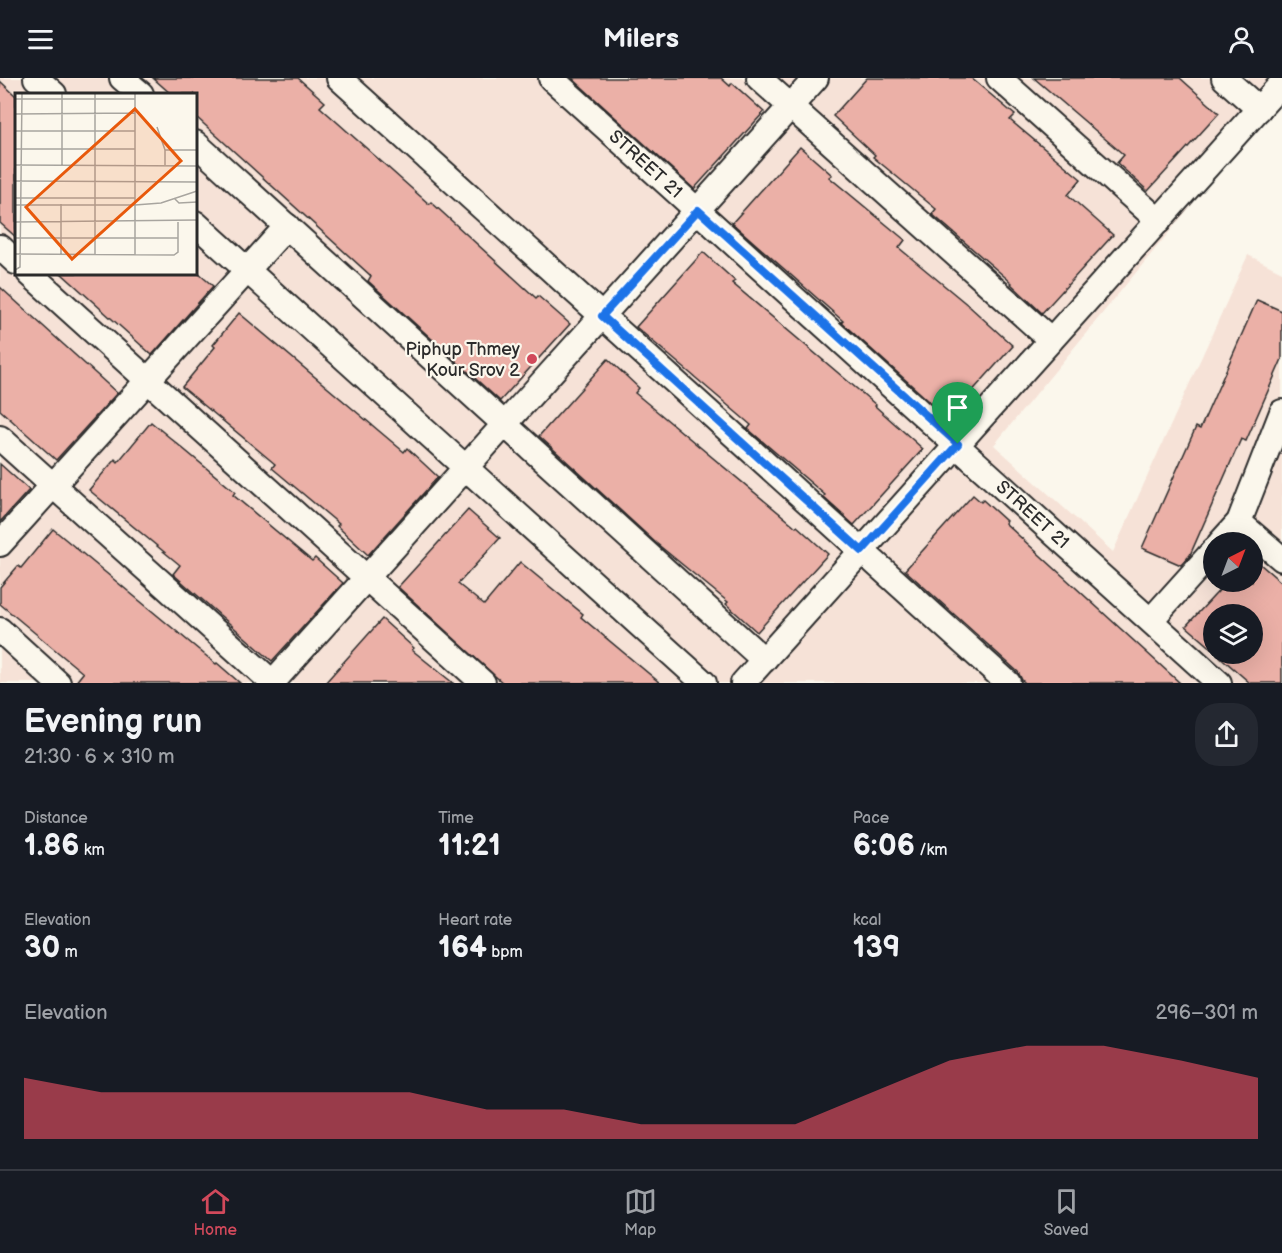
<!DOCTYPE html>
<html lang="en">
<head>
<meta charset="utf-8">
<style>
	body { margin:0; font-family:"Balsamiq Sans",sans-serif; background:#242831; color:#f1f3f6; height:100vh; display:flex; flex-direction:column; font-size:22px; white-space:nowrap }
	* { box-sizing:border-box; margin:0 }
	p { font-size:20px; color:#9ea1a6 }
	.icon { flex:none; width:33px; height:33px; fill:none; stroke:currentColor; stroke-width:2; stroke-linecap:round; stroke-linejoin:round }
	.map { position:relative; height:605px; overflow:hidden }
	.sheet { display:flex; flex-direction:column; background:#171b24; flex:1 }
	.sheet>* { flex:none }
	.needle { width:39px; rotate:42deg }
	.fabs { position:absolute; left:1203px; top:454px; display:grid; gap:12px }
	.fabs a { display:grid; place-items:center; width:60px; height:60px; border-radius:50%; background:#171b24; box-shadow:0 6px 24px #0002; font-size:30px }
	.pin { position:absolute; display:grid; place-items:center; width:51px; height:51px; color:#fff; margin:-62px -26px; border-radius:50% 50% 50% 0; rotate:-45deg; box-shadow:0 0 6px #0007 }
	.pin .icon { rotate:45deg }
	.round { display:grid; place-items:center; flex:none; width:63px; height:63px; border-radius:24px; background:#242831 }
	.head { display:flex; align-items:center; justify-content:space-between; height:102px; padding:0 24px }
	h1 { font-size:33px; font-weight:700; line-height:45px }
	.figures { display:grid; grid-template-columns:repeat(3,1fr); gap:9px; height:102px; padding:6px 24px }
	.figures div { display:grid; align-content:center }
	.figures b { font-size:30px; font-weight:700 }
	.figures small { font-size:16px; font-weight:400 }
	.figures p { font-size:16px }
	.chart { height:168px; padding:12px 24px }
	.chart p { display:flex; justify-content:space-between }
	.chart svg { width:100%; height:108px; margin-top:6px; fill:#d1495b; opacity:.7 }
	header { display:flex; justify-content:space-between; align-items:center; height:78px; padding:0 24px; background:#171b24; font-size:27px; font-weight:700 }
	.tab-bar { display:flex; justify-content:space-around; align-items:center; height:84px; border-top:2px solid #363941; background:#171b24; font-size:16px; color:#9ea1a6 }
	.tab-bar a { display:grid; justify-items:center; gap:3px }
	.tab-bar .on { color:#d1495b }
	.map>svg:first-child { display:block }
	.built { fill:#f6e2d7; fill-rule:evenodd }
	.building { fill:#ebb0a7; stroke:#2b2b2b; stroke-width:1.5 }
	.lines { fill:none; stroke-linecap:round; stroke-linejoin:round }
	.street-casing { stroke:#2b2b2b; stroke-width:28 }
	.street { stroke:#fbf7ec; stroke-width:24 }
	.route-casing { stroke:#fff; stroke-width:12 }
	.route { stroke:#1a73e8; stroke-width:8 }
	.poi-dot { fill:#d1495b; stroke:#fbf7ec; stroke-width:2 }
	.labels { text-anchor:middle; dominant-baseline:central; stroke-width:4.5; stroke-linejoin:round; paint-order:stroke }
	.street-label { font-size:18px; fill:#2b2b2b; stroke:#fbf7ec }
	.poi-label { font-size:18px; fill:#2b2b2b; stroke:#fbf7ec; text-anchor:end }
	.inset-road { fill:none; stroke:#a8a59f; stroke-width:1.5 }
	.view { fill:#e8590c; fill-opacity:0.15; stroke:#e8590c; stroke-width:3 }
	.inset-edge { fill:none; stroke:#2b2b2b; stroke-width:3 }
</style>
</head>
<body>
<header><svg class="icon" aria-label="menu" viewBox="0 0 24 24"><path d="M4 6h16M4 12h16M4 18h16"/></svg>Milers<svg class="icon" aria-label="person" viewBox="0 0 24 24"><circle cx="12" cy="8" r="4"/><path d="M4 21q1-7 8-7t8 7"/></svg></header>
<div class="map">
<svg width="1282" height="605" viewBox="0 0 1282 605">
	<rect width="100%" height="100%" fill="#fbf7ec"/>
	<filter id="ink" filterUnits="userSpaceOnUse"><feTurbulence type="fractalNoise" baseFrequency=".0167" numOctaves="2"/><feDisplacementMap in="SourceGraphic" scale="12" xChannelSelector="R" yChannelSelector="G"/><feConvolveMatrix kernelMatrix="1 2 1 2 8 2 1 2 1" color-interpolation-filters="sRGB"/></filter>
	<g filter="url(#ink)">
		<!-- built -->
		<path class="built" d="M 0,0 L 1282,0 L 1282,17 L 994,367 L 1113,474 L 1248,177 L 1282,194 L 1282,605 L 0,605 ZM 16,16 L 195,16 L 195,195 L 16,195 ZM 1214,465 L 1252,465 L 1252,504 L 1214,504 ZM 1214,537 L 1252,537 L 1252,576 L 1214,576 Z"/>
		<!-- building -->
		<g class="building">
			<polygon points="153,0 298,0 325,24 320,29 429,126 431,124 536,220 538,218 570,246 500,323 368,203 371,198 195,38 195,16 171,16"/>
			<polygon points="572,0 721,0 730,8 732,5 764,34 694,111"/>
			<polygon points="867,0 971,0 1015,37 1010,42 1081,101 1068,117 1113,157 1042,235 1011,206 1012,205 932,136 936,131 873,79 875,77 833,38"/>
			<polygon points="1034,0 1180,0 1219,35 1148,113 1117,85 1124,77"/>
			<polygon points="0,3 16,18 16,159 0,145"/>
			<polygon points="800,69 832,97 829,99 905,162 899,170 969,228 1013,268 948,340 841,244 843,243 732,145"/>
			<polygon points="703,174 735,203 732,205 876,327 875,328 923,371 854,447 823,419 825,417 748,351 751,347 636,249"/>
			<polygon points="61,195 198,195 213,208 152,277"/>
			<polygon points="0,209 117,315 56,382 0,332"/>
			<polygon points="1257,222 1282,233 1282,281 1246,363 1241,361 1190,477 1181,487 1142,470 1196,349 1200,351"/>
			<polygon points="239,235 404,374 407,370 438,399 368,477 337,448 339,446 272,390 275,386 182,309 215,269 213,267"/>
			<polygon points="608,281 639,310 635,315 796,449 797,448 828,476 757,554 726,526 728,524 656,465 539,358"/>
			<polygon points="151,344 235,414 233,417 312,483 315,480 343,505 272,583 173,496 180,487 89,412 115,381 118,384"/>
			<polygon points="0,386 29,412 0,444"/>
			<polygon points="973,417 981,424 983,422 1006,443 1005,445 1180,605 1025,605 1022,602 1018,594 905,492"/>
			<polygon points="468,432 500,460 458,506 484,527 520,484 583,536 581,539 660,605 503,605 495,598 398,509"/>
			<polygon points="53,451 216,586 217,585 240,605 75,605 83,595 0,526 0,509 18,488 21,490"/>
			<polygon points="1252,479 1282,505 1282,605 1250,605 1217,576 1252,576 1252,537 1214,537 1214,572 1186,548 1227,504 1252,504"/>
			<polygon points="382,541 414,570 412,572 453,605 325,605"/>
		</g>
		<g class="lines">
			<!-- street casing -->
			<g class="street-casing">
				<g id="street">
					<polyline points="36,0 54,16"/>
					<polyline points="122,0 141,16"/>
					<polyline points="339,0 1008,605"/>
					<path id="s1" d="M 551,0 L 1219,605"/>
					<polyline points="759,0 1051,262"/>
					<polyline points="999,0 1159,143"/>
					<polyline points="1224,0 1259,31"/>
					<polyline points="195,65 764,582"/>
					<polyline points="195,145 704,605"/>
					<polyline points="0,169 16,184"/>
					<polyline points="29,195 483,605"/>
					<polyline points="0,360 273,605"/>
					<polyline points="1239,444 1282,481"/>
					<polyline points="1220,465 1239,444 1282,334"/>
					<polyline points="0,466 287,148"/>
					<polyline points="1151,542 1214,472"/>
					<polyline points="0,552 58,605"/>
					<polyline points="272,605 816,0"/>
					<polyline points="743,605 1282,5"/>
				</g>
			</g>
			<!-- street -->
			<use href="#street" class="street"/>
		</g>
	</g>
	<g class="lines" filter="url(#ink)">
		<!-- route casing -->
		<g class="route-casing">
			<polygon id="route" points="698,132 958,366 862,473 602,238"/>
		</g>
		<!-- route -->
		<use href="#route" class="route"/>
	</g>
	<!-- markers -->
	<circle class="poi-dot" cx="532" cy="281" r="6"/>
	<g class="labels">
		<!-- street labels -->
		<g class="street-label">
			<text stroke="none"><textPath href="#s1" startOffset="128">STREET 21</textPath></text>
			<text stroke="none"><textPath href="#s1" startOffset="650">STREET 21</textPath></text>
		</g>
		<!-- poi labels -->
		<g class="poi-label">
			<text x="520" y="271">Piphup Thmey<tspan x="520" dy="21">Kour Srov 2</tspan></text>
		</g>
	</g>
	<!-- overview -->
	<g transform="translate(15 15)">
		<rect width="182" height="182" fill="#fbf7ec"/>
		<path class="inset-road" d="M 47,1 L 47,72M 80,1 L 80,162M 120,1 L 120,162M 0,6 L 120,6M 0,21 L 120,20M 142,34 L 150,57 L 150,72M 0,38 L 120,38M 0,56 L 120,56M 150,57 L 182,57M 0,72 L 182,73M 0,88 L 182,89M 0,105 L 120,105M 159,105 L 164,110 L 182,109M 0,112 L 120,112 L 146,110 L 182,98M 0,129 L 182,127M 0,145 L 163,145M 0,161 L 159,162 L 163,159 L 163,129M 46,162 L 46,111M 0,177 L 5,174 L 7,1"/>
		<path class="view" d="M 120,16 L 166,68 L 57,166 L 11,114 Z"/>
		<rect width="182" height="182" class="inset-edge"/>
	</g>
</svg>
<div class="fabs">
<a><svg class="needle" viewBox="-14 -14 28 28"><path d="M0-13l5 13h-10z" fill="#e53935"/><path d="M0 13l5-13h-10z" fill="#9ea1a6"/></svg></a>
<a><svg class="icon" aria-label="layers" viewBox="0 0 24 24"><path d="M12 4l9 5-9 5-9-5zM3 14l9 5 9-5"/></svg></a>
</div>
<div class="pin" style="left:958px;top:366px;background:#1e9e55"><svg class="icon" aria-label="arrive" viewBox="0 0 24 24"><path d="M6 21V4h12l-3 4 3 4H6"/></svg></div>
</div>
<section class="sheet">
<div class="head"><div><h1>Evening run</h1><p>21:30 · 6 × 310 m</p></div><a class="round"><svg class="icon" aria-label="share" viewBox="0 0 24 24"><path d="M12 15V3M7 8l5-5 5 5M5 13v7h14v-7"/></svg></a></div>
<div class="figures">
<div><p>Distance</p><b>1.86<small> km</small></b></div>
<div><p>Time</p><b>11:21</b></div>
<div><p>Pace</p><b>6:06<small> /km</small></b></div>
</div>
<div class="figures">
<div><p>Elevation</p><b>30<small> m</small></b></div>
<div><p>Heart rate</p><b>164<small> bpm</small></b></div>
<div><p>kcal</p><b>139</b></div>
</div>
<div class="chart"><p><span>Elevation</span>296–301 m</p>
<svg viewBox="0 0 160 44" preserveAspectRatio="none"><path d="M0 44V19L10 25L20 25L30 25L40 25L50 25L60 32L70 32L80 38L90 38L100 38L110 25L120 12L130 6L140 6L150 12L160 19V44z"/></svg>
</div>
</section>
<nav class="tab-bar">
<a class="on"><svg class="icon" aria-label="home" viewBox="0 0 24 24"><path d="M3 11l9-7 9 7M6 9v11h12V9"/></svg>Home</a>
<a><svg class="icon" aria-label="map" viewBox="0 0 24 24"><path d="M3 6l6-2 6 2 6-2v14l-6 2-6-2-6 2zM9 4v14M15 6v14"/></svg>Map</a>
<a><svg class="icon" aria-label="saved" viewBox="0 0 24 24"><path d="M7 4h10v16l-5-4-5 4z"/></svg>Saved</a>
</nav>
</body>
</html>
